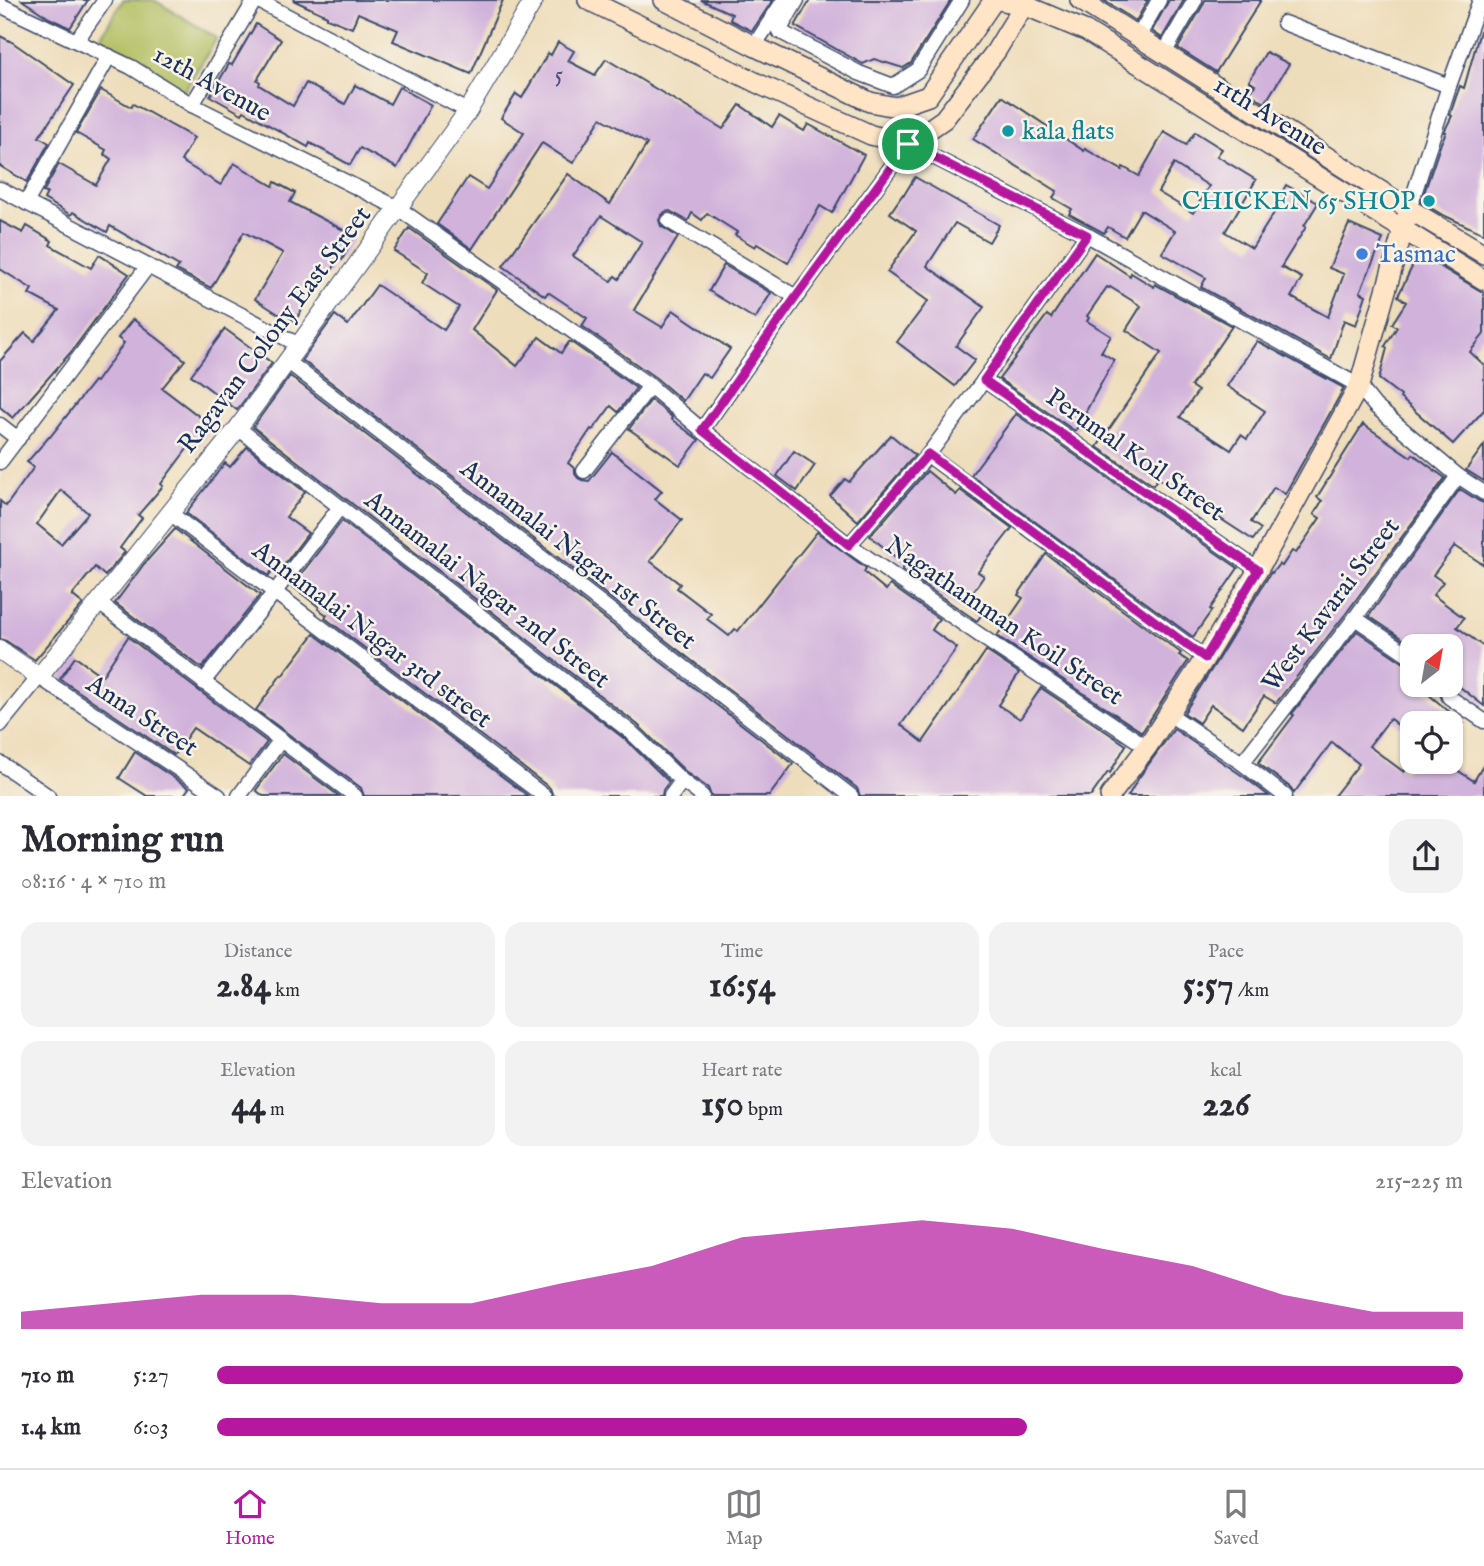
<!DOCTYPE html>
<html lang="en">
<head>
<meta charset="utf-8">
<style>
	body { margin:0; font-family:"IM FELL English",serif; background:#f2f2f3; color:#2b2b33; height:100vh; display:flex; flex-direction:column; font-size:26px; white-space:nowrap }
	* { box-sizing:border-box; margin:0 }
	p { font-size:23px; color:#7c7c81 }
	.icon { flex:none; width:38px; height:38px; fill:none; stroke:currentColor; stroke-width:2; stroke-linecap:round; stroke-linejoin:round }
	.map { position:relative; height:796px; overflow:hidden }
	.side { display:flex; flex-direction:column; background:#fff; flex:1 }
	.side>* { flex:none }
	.needle { width:46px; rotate:31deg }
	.tools { position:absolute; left:1400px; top:634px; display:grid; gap:14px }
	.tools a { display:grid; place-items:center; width:63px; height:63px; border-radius:14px; background:#fff; box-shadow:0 2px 5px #0004; font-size:35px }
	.pin { position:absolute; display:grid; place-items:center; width:60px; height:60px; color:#fff; margin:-30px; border:4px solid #fff; border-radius:50%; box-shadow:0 2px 7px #0007 }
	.round { display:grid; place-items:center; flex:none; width:74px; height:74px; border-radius:21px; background:#f2f2f3 }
	.summary { display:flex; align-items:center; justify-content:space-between; height:119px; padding:0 21px }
	h1 { font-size:38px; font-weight:800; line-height:52px }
	.stats { display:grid; grid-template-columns:repeat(3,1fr); gap:10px; height:119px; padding:7px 21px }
	.stats div { display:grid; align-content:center; border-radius:18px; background:#f2f2f3; text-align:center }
	.stats b { font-size:35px; font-weight:800 }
	.stats small { font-size:19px; font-weight:400 }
	.stats p { font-size:19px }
	.chart { height:196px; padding:14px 21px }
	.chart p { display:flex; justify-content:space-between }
	.chart svg { width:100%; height:126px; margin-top:7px; fill:#b5179e; opacity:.7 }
	ul { padding:0 21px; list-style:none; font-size:23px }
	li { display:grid; grid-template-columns:112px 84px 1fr; align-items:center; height:52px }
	li i { height:18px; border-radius:9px; background:#b5179e }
	.dock { display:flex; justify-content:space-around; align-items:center; height:98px; border-top:2px solid #e1e1e2; background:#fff; font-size:19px; color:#7c7c81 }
	.dock a { display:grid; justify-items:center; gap:4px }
	.dock .selected { color:#b5179e }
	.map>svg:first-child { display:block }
	.green { fill:#b2bf62; stroke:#667760; stroke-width:2 }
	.building { fill:#d1b2db; fill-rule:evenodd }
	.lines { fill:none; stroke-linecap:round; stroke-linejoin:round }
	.minor-casing { stroke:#3b496c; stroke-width:17 }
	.tertiary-casing { stroke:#3b496c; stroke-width:20 }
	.secondary-casing { stroke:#3b496c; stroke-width:22 }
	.minor { stroke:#fff; stroke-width:14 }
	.tertiary { stroke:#fff; stroke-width:18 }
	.secondary { stroke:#ffe4c6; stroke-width:19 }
	.route-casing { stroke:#fff; stroke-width:14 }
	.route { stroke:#b5179e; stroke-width:9 }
	.culture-dot { fill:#0f9aa8; stroke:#f7f3e8; stroke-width:2.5 }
	.shop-dot { fill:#3f7fe0; stroke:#f7f3e8; stroke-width:2.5 }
	.labels { text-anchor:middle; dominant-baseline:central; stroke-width:5; stroke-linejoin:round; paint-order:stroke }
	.number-label { font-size:23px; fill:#48507d }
	.street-label { font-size:26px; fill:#1b2f5e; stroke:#f7f3e8 }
	.culture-label { font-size:26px; fill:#0d838f; stroke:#f7f3e8; text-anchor:start }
	.shop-label { font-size:26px; fill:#366cbe; stroke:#f7f3e8; text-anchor:start }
</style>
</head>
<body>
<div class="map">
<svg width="1484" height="796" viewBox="0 0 1484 796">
	<rect width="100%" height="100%" fill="#f7f3e8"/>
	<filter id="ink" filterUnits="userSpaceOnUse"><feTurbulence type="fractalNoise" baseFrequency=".0143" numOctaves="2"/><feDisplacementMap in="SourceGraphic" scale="14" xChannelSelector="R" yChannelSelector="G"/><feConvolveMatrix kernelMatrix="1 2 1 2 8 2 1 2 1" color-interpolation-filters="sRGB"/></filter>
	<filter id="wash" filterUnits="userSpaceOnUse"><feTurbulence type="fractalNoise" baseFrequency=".00686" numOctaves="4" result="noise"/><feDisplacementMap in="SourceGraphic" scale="28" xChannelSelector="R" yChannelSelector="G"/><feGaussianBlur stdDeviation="1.57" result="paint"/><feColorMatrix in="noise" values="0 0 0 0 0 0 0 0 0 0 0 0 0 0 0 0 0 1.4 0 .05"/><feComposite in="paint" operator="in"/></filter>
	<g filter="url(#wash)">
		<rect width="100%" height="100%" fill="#eeddba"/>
		<!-- green -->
		<polygon class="green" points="123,0 154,0 217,38 183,93 98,41"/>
		<g id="blocks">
			<!-- building -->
			<g class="building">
				<polygon points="22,0 88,0 70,28 49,18"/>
				<polygon points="293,0 503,0 471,74 393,41 398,30 358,13 352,28 327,18 327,16"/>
				<polygon points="701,0 773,0 752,31 730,20 732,14"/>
				<polygon points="810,0 951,0 911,63 903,68 874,59 863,64 795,26"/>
				<polygon points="1103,0 1148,0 1136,21"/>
				<polygon points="1169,0 1184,0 1162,38 1152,31"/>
				<polygon points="1205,0 1261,0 1216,72 1178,48 1203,5"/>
				<polygon points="256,24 281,40 257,80 260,82 259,85 293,106 306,83 345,104 355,85 390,104 399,87 431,105 397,168 360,148 350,165 310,143 308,147 244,111 242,114 210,96 229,64 232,65"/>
				<polygon points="1480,31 1484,31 1484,234 1441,214 1421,202 1441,143 1446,132 1444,132 1452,116 1450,115 1456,97 1460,86 1464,88"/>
				<polygon points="0,36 12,42 74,85 39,137 49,143 27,182 0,166"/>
				<path d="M 558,42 L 574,51 L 568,61 L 595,75 L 606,59 L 723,129 L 740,105 L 772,127 L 779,116 L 804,131 L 808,124 L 864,155 L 832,213 L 820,206 L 788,263 L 757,244 L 755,247 L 735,235 L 737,232 L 707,213 L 702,220 L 692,213 L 688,221 L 670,211 L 665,212 L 661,216 L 659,220 L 661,226 L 678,237 L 634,310 L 662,327 L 673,310 L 730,349 L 710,378 L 702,373 L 683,401 L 656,378 L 582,326 L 587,318 L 548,292 L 545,296 L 503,266 L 568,174 L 610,204 L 647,144 L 601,118 L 573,163 L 542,143 L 472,249 L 437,224 L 468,177 L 487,189 L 524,133 L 501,118 L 516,94 L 522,98 L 548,53 L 551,55 ZM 601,216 L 642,242 L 619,279 L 615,276 L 611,281 L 573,256 Z"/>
				<polygon points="1266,52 1289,64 1265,103 1250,93 1255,85 1249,81"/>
				<polygon points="101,90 131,107 133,104 194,138 181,161 221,185 234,163 273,186 275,182 295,193 290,202 351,234 349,238 352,240 342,260 339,258 330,274 325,272 295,321 282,312 280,315 255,299 283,253 244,232 211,288 176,270 179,266 110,226 107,232 73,212 71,215 44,199 47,193 43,192 59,164 96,185 111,159 104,154 106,150 76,133"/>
				<path d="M 1002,96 L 1084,151 L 1085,149 L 1122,170 L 1123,167 L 1139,176 L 1164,132 L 1186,145 L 1195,132 L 1222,149 L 1217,156 L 1256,180 L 1225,232 L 1252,248 L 1279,205 L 1276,203 L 1286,185 L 1318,203 L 1304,226 L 1306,227 L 1281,267 L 1302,278 L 1291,297 L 1328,317 L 1344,274 L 1329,268 L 1349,224 L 1383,239 L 1360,292 L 1366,295 L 1356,325 L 1344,320 L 1331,359 L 1201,287 L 1206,278 L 1162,253 L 1175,231 L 1141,210 L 1125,237 L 1108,227 L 1104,233 L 1069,214 L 1072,209 L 1053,198 L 1057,191 L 973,139 ZM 1174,164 L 1209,186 L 1193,213 L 1158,192 Z"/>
				<polygon points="915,177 999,225 989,242 955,223 927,266 984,307 956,346 975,360 955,386 897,342 928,301 887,272 916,231 890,213 903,194 904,195"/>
				<polygon points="0,221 23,233 27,226 52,241 50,245 91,268 99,255 129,274 71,352 13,418 0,407 0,361 25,333 34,341 59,310 29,294 32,289 0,269"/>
				<polygon points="409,228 497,290 472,330 517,366 539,337 561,353 569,342 571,342 636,388 618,412 611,406 593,430 591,429 568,463 575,469 575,474 578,478 582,480 589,481 612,452 662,491 655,499 682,520 650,561 680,584 677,588 711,614 707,619 729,636 735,629 738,631 817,532 866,568 864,572 886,590 890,585 939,619 932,630 957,648 901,725 923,742 986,651 1019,673 998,705 1020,719 1041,688 1126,745 1110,773 1108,772 1091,796 860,796 857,788 302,360 335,315 348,325 377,285 444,330 459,307 422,283 428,273 394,251"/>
				<polygon points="1095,253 1130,276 1131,273 1154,287 1155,284 1232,326 1191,386 1198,391 1180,417 1231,450 1241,435 1247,439 1265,411 1227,386 1257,341 1344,388 1285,494 1274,487 1251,522 1261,529 1253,540 1158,478 1153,485 1097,447 1161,353 1126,330 1141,306 1110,287 1109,288 1107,287 1087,316 1089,318 1087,321 1111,336 1101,352 1114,360 1085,413 1087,414 1075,431 999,379 1047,315 1051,318"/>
				<polygon points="1416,256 1429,260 1484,293 1484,334 1470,352 1484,365 1484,410 1453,444 1400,398 1401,396 1379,379 1387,348 1385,346 1397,327 1392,324 1406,302 1398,296 1412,267"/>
				<polygon points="724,265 771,293 755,319 709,291"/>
				<path d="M 133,319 L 185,360 L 162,388 L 213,427 L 196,449 L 190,445 L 161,484 L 163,486 L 138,515 L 142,518 L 120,548 L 125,552 L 105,576 L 95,567 L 72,595 L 83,604 L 35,660 L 6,641 L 0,639 L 0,501 L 6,506 L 34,467 L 27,462 L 49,437 L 50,437 L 94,381 L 96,382 L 124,343 L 118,338 ZM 61,490 L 88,513 L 61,544 L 37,524 Z"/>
				<polygon points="225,329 272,363 237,410 191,375"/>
				<polygon points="290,376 793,764 769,796 711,796 708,788 688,774 638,725 253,427"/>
				<polygon points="651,400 672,417 671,419 699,440 680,465 629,429"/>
				<polygon points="1016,414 1238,568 1210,609 1212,610 1193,637 971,475"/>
				<polygon points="1363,424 1411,457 1413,454 1445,478 1347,612 1276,703 1264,696 1243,727 1211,705 1199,723 1184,713 1215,664 1271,572 1272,573 1279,564 1282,566 1292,551 1296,553 1320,518 1314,514 1322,501 1317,497"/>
				<polygon points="891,435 915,455 858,521 830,496 845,479 849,482"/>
				<polygon points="1484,445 1484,481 1466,470"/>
				<polygon points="247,447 305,492 286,517 308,533 277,574 272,570 269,576 186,513 225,463 230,467"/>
				<polygon points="794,451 815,465 797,491 777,476"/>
				<polygon points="927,471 956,495 960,490 1012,528 978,572 984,576 968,599 985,610 977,621 902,570 905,565 870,536"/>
				<polygon points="1460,489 1479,501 1484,503 1484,565 1455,546 1433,575 1443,582 1433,595 1464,618 1457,627 1484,647 1484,706 1455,683 1451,676 1451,643 1449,646 1413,646 1369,616"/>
				<polygon points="342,521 626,740 669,782 663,790 662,796 553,796 550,788 325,618 327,615 318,609 319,607 292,586"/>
				<polygon points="175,529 260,595 202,668 115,603 144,564"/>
				<polygon points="1046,554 1181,653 1179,655 1188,661 1142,732 997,636 1023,598 1018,595"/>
				<polygon points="1357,631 1407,665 1412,667 1412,684 1416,684 1463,723 1412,723 1412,736 1390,719 1369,746 1404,772 1412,761 1443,761 1474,781 1484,764 1484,796 1334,796 1359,764 1332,742 1294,793 1291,788 1258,763 1294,715 1292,714"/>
				<polygon points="314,634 528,796 364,796 361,788 256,710 281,675 282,676"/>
				<polygon points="128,637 267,742 249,766 193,728 174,755 60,679 75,657 102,676"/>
				<polygon points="1174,729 1247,779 1269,796 1128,796 1138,779"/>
				<polygon points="135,752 189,788 183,796 147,796 119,778"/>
				<polygon points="283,754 339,796 263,796 256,790"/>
			</g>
		</g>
	</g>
	<g filter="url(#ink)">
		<use href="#blocks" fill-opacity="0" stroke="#3b496c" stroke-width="2"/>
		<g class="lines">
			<!-- minor casing -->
			<g class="minor-casing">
				<g id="minor">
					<polyline points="257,0 468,111"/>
					<polyline points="797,0 779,31 859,73 893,86 918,70 962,0"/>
					<polyline points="0,5 131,67 192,105 398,208 650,386 702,430 849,545 994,645 1147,747"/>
					<polyline points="1284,23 1449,86"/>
					<polyline points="1138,37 1159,0"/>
					<polyline points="77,40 105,0"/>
					<polyline points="754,46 784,0"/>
					<polyline points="1164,53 1195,0"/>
					<polyline points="192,105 255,0"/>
					<polyline points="0,189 299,345"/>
					<polyline points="26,203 109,56"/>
					<polyline points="1409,209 1449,86 1480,0"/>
					<polyline points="669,221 796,297"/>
					<polyline points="287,361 851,796"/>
					<polyline points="984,380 1258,570"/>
					<polyline points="0,425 18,439"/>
					<polyline points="238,428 632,733 682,781 702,796"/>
					<polyline points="702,430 796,297 908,144 1087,235 1359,386 1375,406 1458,476 1484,493"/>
					<polyline points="928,455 1205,658"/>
					<polyline points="0,462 148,266"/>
					<polyline points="584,471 650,386"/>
					<polyline points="170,513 544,796"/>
					<polyline points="849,545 928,455 984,380 1087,235"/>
					<polyline points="99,603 355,796"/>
					<polyline points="1355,618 1412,657"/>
					<polyline points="203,682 274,593 340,507"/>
					<polyline points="1445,684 1449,697 1484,721"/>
					<polyline points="1169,714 1242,763 1285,796"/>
					<polyline points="0,725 39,677 219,796"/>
					<polyline points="0,763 48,796"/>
					<polyline points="1242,763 1355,618 1458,476"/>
					<polyline points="239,796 280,741"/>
					<polyline points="671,796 682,781"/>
				</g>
			</g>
			<!-- tertiary casing -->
			<g class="tertiary-casing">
				<polyline id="tertiary" points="0,650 39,677 238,428 299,345 468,111 534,0"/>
			</g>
			<!-- secondary casing -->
			<g class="secondary-casing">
				<g id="secondary">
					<polyline points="588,0 761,85 871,135 908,144 944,119 996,51 1027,0"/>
					<polyline points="664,0 754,46 870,102 896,107 928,96 994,0"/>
					<polyline points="998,0 1024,5 1086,31 1484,280"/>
					<polyline points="1080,0 1409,209 1484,254"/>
					<polyline points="1110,796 1147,747 1205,658 1258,570 1359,386 1409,209"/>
				</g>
			</g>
			<!-- minor -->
			<use href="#minor" class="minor"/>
			<!-- tertiary -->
			<use href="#tertiary" class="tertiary"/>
			<!-- secondary -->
			<use href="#secondary" class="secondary"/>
		</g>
	</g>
	<g class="lines" filter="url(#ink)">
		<!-- route casing -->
		<g class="route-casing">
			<polygon id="route" points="908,144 1087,235 984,380 1258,570 1205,658 928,454 849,545 702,430 796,297"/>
		</g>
		<!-- route -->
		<use href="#route" class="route"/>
	</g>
	<!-- markers -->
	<g class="culture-dot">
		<circle cx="1008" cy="131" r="7"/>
		<circle cx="1429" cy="201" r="7"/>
	</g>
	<circle class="shop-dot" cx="1362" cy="254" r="7"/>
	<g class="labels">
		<!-- number labels -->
		<g class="number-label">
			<text x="559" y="75">5</text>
		</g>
		<!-- street labels -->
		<g class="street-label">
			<text transform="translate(212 84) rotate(29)">12th Avenue</text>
			<text transform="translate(1270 116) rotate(32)">11th Avenue</text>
			<text transform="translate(275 330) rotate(-53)">Ragavan Colony East Street</text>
			<text transform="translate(1135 455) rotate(35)">Perumal Koil Street</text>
			<text transform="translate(578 555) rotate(38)">Annamalai Nagar 1st Street</text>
			<text transform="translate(487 590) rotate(38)">Annamalai Nagar 2nd Street</text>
			<text transform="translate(1331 605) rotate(-53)">West Kavarai Street</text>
			<text transform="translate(1004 621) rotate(34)">Nagathamman Koil Street</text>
			<text transform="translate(372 635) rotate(37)">Annamalai Nagar 3rd street</text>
			<text transform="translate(142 716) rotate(33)">Anna Street</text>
		</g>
		<!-- culture labels -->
		<g class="culture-label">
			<text x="1022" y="131">kala flats</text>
			<text x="1415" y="201" text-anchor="end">CHICKEN 65 SHOP</text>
		</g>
		<!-- shop labels -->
		<g class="shop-label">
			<text x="1376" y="254">Tasmac</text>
		</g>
	</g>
</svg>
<div class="tools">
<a><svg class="needle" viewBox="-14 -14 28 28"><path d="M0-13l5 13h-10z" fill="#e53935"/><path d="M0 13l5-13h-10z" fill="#7c7c81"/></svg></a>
<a><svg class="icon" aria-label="locate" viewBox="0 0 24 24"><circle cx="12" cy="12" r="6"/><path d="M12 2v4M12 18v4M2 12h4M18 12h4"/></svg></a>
</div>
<div class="pin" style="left:908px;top:144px;background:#1e9e55"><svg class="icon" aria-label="arrive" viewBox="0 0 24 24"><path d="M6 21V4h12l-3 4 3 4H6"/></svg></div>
</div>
<section class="side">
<div class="summary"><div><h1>Morning run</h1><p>08:16 · 4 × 710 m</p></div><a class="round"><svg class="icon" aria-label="share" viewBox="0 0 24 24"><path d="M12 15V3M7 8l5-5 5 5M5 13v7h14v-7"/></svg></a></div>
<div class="stats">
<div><p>Distance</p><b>2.84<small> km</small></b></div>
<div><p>Time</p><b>16:54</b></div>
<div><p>Pace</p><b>5:57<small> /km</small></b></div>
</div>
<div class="stats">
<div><p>Elevation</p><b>44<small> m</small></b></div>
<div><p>Heart rate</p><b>150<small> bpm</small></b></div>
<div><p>kcal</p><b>226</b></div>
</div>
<div class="chart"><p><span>Elevation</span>215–225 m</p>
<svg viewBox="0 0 160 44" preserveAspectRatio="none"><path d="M0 44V38L10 35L20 32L30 32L40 35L50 35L60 28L70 22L80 12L90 9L100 6L110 9L120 16L130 22L140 32L150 38L160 38V44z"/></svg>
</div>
<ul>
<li><b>710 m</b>5:27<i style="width:100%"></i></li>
<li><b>1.4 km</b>6:03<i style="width:65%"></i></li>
</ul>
</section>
<nav class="dock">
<a class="selected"><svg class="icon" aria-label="home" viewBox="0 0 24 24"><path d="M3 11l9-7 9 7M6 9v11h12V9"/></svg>Home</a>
<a><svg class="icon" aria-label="map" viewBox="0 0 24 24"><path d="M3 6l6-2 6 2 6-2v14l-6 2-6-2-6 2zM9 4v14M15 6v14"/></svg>Map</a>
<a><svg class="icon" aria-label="saved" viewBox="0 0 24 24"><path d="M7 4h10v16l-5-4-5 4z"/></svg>Saved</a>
</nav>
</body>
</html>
